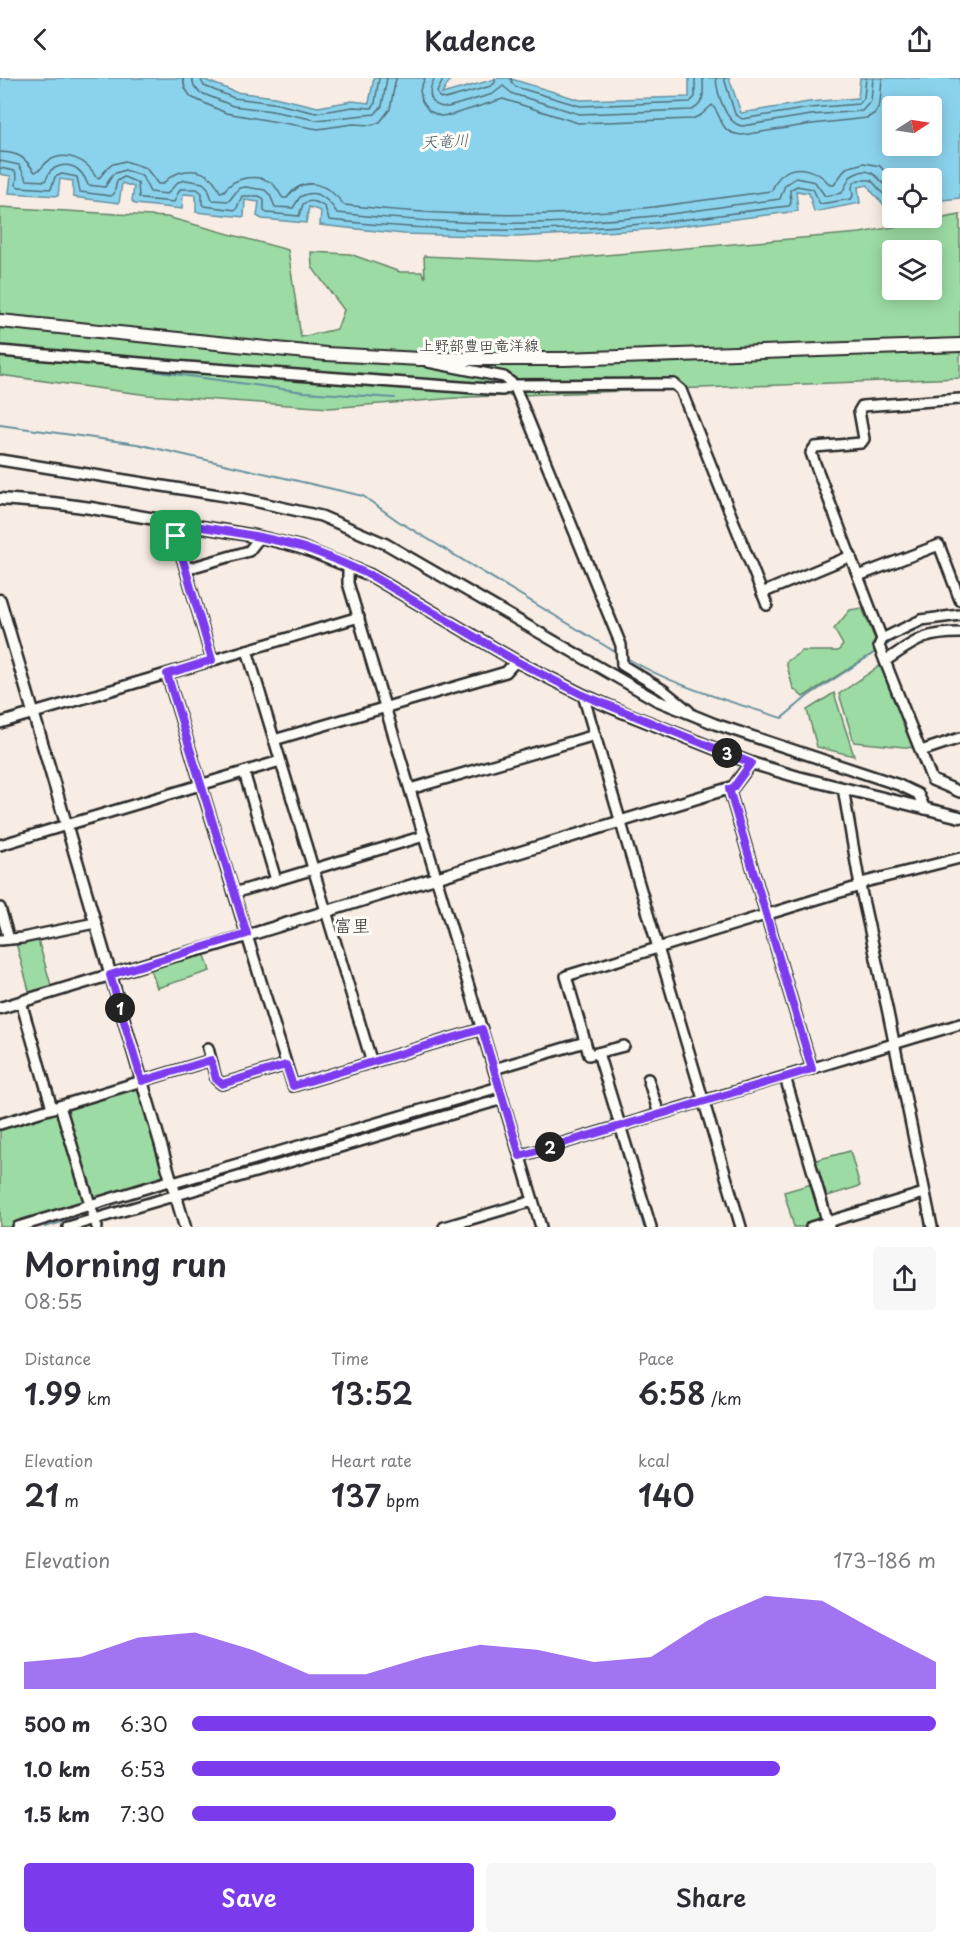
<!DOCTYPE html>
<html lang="en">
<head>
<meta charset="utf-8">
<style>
	body { margin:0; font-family:"Playpen Sans","Klee One",sans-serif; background:#f7f7f7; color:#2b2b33; height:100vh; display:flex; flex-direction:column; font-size:22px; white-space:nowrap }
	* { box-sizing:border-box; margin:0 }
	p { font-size:20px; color:#7c7c81 }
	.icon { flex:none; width:33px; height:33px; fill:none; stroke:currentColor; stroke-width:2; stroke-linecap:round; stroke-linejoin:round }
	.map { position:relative; height:1149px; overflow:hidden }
	.sheet { display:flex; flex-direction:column; background:#fff; flex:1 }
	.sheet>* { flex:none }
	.needle { width:39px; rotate:78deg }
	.controls { position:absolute; left:882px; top:18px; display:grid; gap:12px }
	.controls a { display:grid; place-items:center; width:60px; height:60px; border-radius:6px; background:#fff; box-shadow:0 3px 15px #0003; font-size:30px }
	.pin { position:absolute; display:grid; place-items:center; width:51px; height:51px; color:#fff; margin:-26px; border-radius:12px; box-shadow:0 3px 9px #0006 }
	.km { position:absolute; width:30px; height:30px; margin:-15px; border-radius:50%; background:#222; color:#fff; font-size:16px; line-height:30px; text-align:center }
	.round { display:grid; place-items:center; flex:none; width:63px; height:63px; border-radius:6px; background:#f7f7f7 }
	.summary { display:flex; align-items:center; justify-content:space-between; height:102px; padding:0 24px }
	h1 { font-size:33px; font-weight:600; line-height:45px }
	.metrics { display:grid; grid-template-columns:repeat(3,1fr); gap:9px; height:102px; padding:6px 24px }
	.metrics div { display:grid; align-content:center }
	.metrics b { font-size:30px; font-weight:600 }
	.metrics small { font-size:16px; font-weight:400 }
	.metrics p { font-size:16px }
	.chart { height:168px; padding:12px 24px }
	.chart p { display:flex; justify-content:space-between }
	.chart svg { width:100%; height:108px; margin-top:6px; fill:#7c3aed; opacity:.7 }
	.cta { display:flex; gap:12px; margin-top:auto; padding:12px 24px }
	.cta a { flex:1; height:69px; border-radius:6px; background:#7c3aed; color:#fff; font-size:24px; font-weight:600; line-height:69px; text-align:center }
	.cta a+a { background:#f7f7f7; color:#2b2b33 }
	ul { padding:0 24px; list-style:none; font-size:20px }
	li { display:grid; grid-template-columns:96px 72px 1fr; align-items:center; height:45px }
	li i { height:15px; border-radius:8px; background:#7c3aed }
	header { display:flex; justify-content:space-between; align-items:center; height:78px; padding:0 24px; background:#fff; font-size:27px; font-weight:600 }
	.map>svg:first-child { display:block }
	.green { fill:#9cdba3; stroke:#648367; stroke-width:1.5; fill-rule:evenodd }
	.water { fill:#8bd3ed; stroke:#65909f; stroke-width:1.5; fill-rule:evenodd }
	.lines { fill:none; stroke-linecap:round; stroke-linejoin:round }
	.shore { stroke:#516e79; stroke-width:1.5 }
	.stream { stroke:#65909f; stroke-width:2 }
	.minor-casing { stroke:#2b2b2b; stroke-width:14 }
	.tertiary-casing { stroke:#2b2b2b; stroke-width:15 }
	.secondary-casing { stroke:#2b2b2b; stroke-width:16 }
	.minor { stroke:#fdfcf7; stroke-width:9 }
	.tertiary { stroke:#fdfcf7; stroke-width:10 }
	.secondary { stroke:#fdfcf7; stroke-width:12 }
	.route-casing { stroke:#fff; stroke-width:12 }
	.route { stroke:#7c3aed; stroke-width:8 }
	.labels { text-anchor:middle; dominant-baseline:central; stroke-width:6; stroke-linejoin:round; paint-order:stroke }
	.street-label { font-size:15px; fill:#2b2b2b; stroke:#fdfcf7 }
	.water-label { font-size:16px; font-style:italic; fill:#485d65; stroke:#fdfcf7 }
	.quarter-label { font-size:18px; fill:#2b2b2b; stroke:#fdfcf7 }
</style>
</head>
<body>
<header><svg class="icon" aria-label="back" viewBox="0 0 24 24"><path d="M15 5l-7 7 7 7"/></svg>Kadence<svg class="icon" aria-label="share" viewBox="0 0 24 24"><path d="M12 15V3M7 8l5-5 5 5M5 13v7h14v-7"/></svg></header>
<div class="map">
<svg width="960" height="1149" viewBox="0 0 960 1149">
	<rect width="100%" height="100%" fill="#f8ede4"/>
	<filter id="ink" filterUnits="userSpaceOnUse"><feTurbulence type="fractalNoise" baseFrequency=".0167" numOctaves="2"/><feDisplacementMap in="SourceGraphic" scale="12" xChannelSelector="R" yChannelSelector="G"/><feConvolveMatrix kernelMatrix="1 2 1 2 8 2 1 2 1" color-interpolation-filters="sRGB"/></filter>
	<g filter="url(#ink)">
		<!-- green -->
		<g class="green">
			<path d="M 0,129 L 167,139 L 288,172 L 301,259 L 337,251 L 344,232 L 312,189 L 311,174 L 350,176 L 400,194 L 422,194 L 425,200 L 424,178 L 536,183 L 860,155 L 960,137 L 960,300 L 469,319 L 329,330 L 148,317 L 0,297 ZM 892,172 L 932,172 L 932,212 L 892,212 Z"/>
			<polygon points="862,530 875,561 874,575 803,619 793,610 786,584 802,573 838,573 843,567 834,551 850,532"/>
			<polygon points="881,587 914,670 854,664 839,616"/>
			<polygon points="834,615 854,678 817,669 807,632"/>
			<polygon points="38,862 53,914 31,920 16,865"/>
			<polygon points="203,871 210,893 157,910 149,886"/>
			<polygon points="142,1003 172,1102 18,1149 0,1149 0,1046"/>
			<polygon points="850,1073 860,1108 821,1120 827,1144 811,1149 794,1149 784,1114 815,1105 809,1084"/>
		</g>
		<!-- water -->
		<path class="water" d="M 0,0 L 200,0 L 235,14 L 274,19 L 318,29 L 352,23 L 369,25 L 374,0 L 451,0 L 442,16 L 499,0 L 508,0 L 580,22 L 689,19 L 689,0 L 729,0 L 741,35 L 809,24 L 858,20 L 860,0 L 960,0 L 960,120 L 942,122 L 932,107 L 932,100 L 892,100 L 892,127 L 885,128 L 871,113 L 868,107 L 858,109 L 860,125 L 814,134 L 809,115 L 796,113 L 798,133 L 655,151 L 518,159 L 404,156 L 320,147 L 321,133 L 309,129 L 306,145 L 262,141 L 257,138 L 259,124 L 245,122 L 244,139 L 196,134 L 196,117 L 183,116 L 182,131 L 135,126 L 132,123 L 134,109 L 122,105 L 119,125 L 73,119 L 73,103 L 60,101 L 58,118 L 9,115 L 11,98 L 0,96 ZM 892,28 L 932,28 L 932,68 L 892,68 Z"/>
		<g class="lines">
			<!-- shore -->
			<g class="shore">
				<polyline points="183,0 185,10 191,19 226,35 318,51 353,46 372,47 380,44 390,31 396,0"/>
				<polyline points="192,0 194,8 199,14 233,28 272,33 316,42 375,36 382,28 387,0"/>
				<polyline points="200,0 204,8 234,20 273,25 316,35 353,29 372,30 375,25 379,0"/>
				<path d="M 425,0 L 420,12 L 422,23 L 429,33 L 440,38 L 451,37 L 503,21 L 578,45 L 692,41 L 701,37 L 712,27 C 724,40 718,55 742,57 L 812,46 L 867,40 L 875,35 L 880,26 L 882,0"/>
				<path d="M 435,0 C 427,13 428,30 448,29 L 493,16 L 503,8 L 513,16 L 579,36 L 692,32 C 706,25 703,13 703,0"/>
				<polyline points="444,0 437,14 439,19 445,21 491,8 495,5 495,0"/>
				<polyline points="511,0 512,5 516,9 580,28 690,24 695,19 695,0"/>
				<path d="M 716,0 C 717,15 726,46 742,48 L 811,37 L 862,33 L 871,23 L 873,0"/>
				<polyline points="724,0 735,36 742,41 810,30 859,26 864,20 866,0"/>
				<path d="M 0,74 C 20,75 24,79 35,94 C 42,92 43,86 50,82 C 66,73 88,82 95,98 L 99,100 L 110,87 L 125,83 L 146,90 L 158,106 L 163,106 C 174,92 198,87 212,101 C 216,105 218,110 220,114 L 224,113 C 234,99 257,95 272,105 C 277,109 279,116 283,120 L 287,120 C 305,95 329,107 344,127 C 446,139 551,140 654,129 C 693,124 732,118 771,113 C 775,108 776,101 782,97 C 796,84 820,93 830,107 L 834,107 L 846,90 L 864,85 L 880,88 L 892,102"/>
				<path d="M 0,83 L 19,87 L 27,102 L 45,103 L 51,92 C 69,81 82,90 88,107 L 105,109 L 113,96 L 125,92 L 142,98 L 150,114 L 167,116 L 178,104 L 186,102 L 203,105 L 208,110 L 212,122 L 229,123 L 239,110 L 246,109 L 265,112 L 270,117 L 275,129 L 293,130 L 300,119 C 317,109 329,122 337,135 C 442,147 549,149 654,138 C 696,133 738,126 780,121 L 785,107 L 796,100 L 815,104 L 825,118 L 842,115 L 850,99 C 873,84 877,102 892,113"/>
				<path d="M 0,90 L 15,93 L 17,98 L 16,107 L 19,109 L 51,111 L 55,99 L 62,96 L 77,99 L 80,114 L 111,118 L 114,116 L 117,103 L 124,99 L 138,105 L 139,119 L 142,121 L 174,124 L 180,111 L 197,111 L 202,115 L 202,126 L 204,128 L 236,132 L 242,118 L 259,118 L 264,121 L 264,133 L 267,135 L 299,138 L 303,126 C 310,120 318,124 325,129 L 329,142 C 436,154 545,156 653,145 C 698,141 743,133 789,128 L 791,125 L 790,112 L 797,108 L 813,111 L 820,126 L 851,121 L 853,118 L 852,109 L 854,105 L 858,102 L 871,102 L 887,120 L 892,121"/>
			</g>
			<!-- stream -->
			<g class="stream">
				<polyline points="0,278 109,287 304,314 395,320"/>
				<polyline points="0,347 137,366 363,418 398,443 617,575"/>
				<polyline points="882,570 897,560 928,546 960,543"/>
				<path d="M 625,579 C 673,608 729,623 782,640 L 808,618 L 877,573"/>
				<polyline points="504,1014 506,1016 513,1040"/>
				<polyline points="615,1051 644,1149"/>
				<polyline points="521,1068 528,1070 613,1046"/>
				<polyline points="176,1111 498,1015"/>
				<polyline points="96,1135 171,1113"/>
				<polyline points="832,1148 924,1121"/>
				<polyline points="45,1149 90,1136"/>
			</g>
			<!-- minor casing -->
			<g class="minor-casing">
				<g id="minor">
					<polyline points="0,273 187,289 502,312 514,307 674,306 681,312 767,527"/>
					<polyline points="428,284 504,299 514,307 621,567 622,587 663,612 689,633"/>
					<polyline points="960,321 862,328 859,333 864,361 861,365 815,369 811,375 882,561 879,568 932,702 960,714"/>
					<polyline points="0,382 244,421 321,438 386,466 656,622 715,646 899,707 918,716 925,731"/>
					<polyline points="177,445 176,458 212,582"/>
					<polyline points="348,487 348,505 541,1149"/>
					<polyline points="186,491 249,473 260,459"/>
					<polyline points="858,498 939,467 960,522"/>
					<polyline points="762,515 851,478"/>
					<polyline points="882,561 921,542 960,537"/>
					<polyline points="247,572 372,985"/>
					<path d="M 885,583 C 916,563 922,555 960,555"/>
					<polyline points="167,596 293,1008 482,951"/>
					<polyline points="583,617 741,1149"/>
					<polyline points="0,645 359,539"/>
					<polyline points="274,662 506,594 516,583"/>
					<polyline points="921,673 960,660"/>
					<polyline points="244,694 276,802"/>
					<polyline points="843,710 860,808 887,930 932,1149"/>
					<polyline points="410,711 595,657"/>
					<polyline points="729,711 812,991"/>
					<polyline points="0,767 280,683"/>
					<polyline points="234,815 424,758"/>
					<polyline points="0,830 9,861"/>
					<polyline points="0,862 22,860 95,845"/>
					<polyline points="21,924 52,1030"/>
					<polyline points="624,968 589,977 566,898 860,808 865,804 960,780"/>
					<polyline points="208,970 216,1001 222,1006 286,987"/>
					<polyline points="598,975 651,1149"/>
					<polyline points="494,991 585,964"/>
					<polyline points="785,999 829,1149"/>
					<polyline points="648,1001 659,1036"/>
					<polyline points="60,1028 97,1149"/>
					<polyline points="0,1046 211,982"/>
					<polyline points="520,1078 960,946"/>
					<polyline points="173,1105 499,1009"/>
					<polyline points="18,1149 172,1102"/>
					<polyline points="68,1149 503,1021"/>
					<polyline points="444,1149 533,1123"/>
					<polyline points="811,1149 924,1115"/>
				</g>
			</g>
			<!-- tertiary casing -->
			<g class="tertiary-casing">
				<g id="tertiary">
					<polyline points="0,421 53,425 91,430 255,458 300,469 370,497 516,583 583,617 625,635 751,685 798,699 960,739"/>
					<polyline points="0,522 185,1149"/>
					<polyline points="0,930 166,880 210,869 733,709 751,685"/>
				</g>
			</g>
			<!-- secondary casing -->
			<g class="secondary-casing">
				<polyline id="secondary" points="0,243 326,276 420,281 564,281 960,267"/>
			</g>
			<!-- minor -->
			<use href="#minor" class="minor"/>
			<!-- tertiary -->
			<use href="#tertiary" class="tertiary"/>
			<!-- secondary -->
			<use href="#secondary" class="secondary"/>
		</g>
	</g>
	<g class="lines" filter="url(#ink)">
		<!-- route casing -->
		<g class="route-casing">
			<path id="route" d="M 177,445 C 218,452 260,457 301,469 C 325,476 347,487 370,497 L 516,583 L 583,617 L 751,685 L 733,710 L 729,711 L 812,991 L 520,1078 L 482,951 L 293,1008 L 286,987 L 222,1006 L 216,1001 L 211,982 L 142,1003 L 110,897 L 247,856 L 167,596 L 212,582 L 176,458 Z"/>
		</g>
		<!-- route -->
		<use href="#route" class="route"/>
	</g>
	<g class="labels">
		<!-- street labels -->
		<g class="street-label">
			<text x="479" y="266">上野部豊田竜洋線</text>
		</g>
		<!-- water labels -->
		<g class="water-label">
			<text transform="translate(445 62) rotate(-3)">天竜川</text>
		</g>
		<!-- quarter labels -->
		<g class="quarter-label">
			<text x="352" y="846">富里</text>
		</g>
	</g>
</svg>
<div class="controls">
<a><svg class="needle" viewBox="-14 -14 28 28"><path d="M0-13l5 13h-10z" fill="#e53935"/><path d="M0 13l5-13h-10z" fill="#7c7c81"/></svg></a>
<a><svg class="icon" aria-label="locate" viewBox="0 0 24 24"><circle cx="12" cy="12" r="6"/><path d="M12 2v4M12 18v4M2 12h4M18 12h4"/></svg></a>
<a><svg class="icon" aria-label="layers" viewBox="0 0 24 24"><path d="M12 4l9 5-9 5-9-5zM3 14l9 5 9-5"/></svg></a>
</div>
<div class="pin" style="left:176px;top:458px;background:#1e9e55"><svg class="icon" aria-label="arrive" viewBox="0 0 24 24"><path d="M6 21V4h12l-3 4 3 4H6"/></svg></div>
<b class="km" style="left:120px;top:930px">1</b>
<b class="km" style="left:550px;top:1069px">2</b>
<b class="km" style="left:727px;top:675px">3</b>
</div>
<section class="sheet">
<div class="summary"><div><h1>Morning run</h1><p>08:55</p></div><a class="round"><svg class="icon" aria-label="share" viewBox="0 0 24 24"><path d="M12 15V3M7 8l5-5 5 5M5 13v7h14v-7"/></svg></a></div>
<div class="metrics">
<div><p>Distance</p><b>1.99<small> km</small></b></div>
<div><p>Time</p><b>13:52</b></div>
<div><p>Pace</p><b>6:58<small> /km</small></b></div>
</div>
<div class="metrics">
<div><p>Elevation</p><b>21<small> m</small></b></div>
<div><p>Heart rate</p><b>137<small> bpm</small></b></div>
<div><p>kcal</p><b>140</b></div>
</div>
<div class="chart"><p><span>Elevation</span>173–186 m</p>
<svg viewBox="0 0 160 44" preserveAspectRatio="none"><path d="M0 44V33L10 31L20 23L30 21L40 28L50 38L60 38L70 31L80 26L90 28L100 33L110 31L120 16L130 6L140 8L150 21L160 33V44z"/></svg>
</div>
<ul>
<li><b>500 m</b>6:30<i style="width:100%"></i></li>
<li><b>1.0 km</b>6:53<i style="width:79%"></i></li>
<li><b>1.5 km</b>7:30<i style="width:57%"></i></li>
</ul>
<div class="cta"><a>Save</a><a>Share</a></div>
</section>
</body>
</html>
